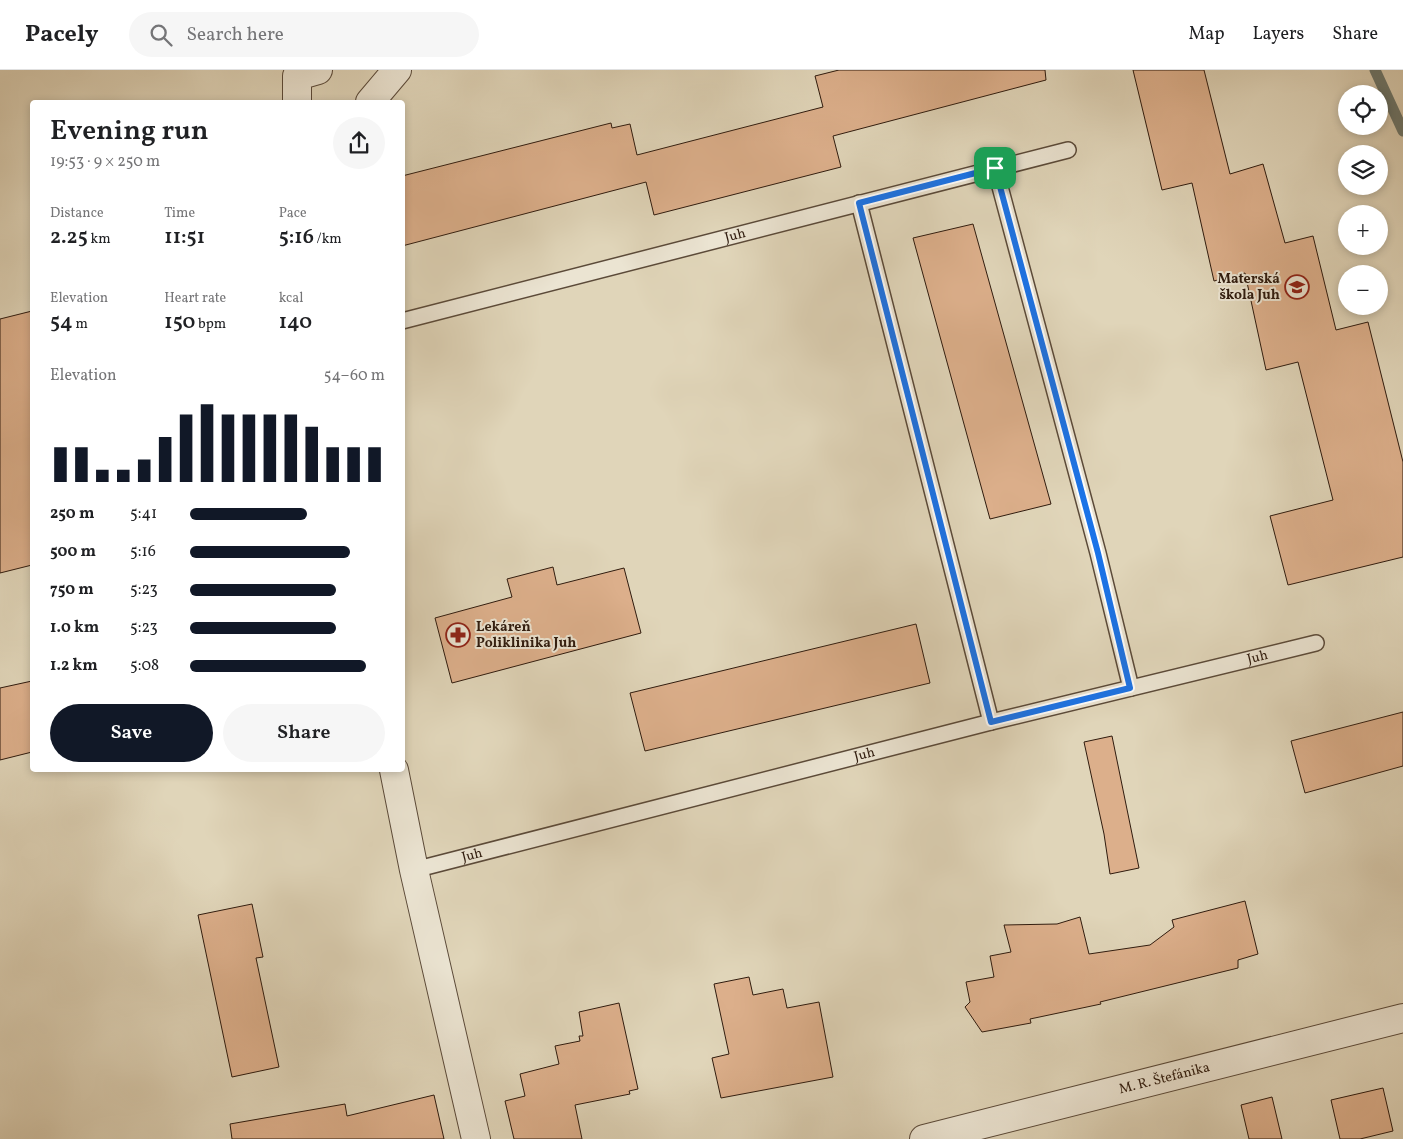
<!DOCTYPE html>
<html lang="en">
<head>
<meta charset="utf-8">
<style>
	body { margin:0; font-family:Vollkorn,serif; background:#f6f6f6; color:#202124; height:100vh; display:flex; flex-direction:column; font-size:19px; white-space:nowrap }
	* { box-sizing:border-box; margin:0 }
	p { font-size:16px; color:#757577 }
	.icon { flex:none; width:28px; height:28px; fill:none; stroke:currentColor; stroke-width:2; stroke-linecap:round; stroke-linejoin:round }
	.map { position:relative; flex:1; overflow:hidden }
	.drawer { position:absolute; left:30px; top:30px; width:375px; height:672px; display:flex; flex-direction:column; background:#fff; border-radius:5px; box-shadow:0 2px 8px #0003 }
	.drawer>* { flex:none }
	.buttons { position:absolute; left:1338px; top:15px; display:grid; gap:10px }
	.buttons a { display:grid; place-items:center; width:50px; height:50px; border-radius:50%; background:#fff; box-shadow:0 2px 8px #0003; font-size:25px }
	.pin { position:absolute; display:grid; place-items:center; width:42px; height:42px; color:#fff; margin:-21px; border-radius:10px; box-shadow:0 2px 8px #0006 }
	.round { display:grid; place-items:center; flex:none; width:52px; height:52px; border-radius:26px; background:#f6f6f6 }
	.headline { display:flex; align-items:center; justify-content:space-between; height:85px; padding:0 20px }
	h1 { font-size:28px; font-weight:600; line-height:38px }
	.figures { display:grid; grid-template-columns:repeat(3,1fr); gap:8px; height:85px; padding:5px 20px }
	.figures div { display:grid; align-content:center }
	.figures b { font-size:21px; font-weight:600 }
	.figures small { font-size:14px; font-weight:400 }
	.figures p { font-size:14px }
	.chart { height:140px; padding:10px 20px }
	.chart p { display:flex; justify-content:space-between }
	.chart svg { width:100%; height:90px; margin-top:5px; stroke:#111827; stroke-width:6 }
	.action { display:flex; gap:10px; margin-top:auto; padding:10px 20px }
	.action a { flex:1; height:58px; border-radius:30px; background:#111827; color:#fff; font-size:20px; font-weight:600; line-height:58px; text-align:center }
	.action a+a { background:#f6f6f6; color:#202124 }
	ul { padding:0 20px; list-style:none; font-size:16px }
	li { display:grid; grid-template-columns:80px 60px 1fr; align-items:center; height:38px }
	li i { height:12px; border-radius:6px; background:#111827 }
	header { display:flex; align-items:center; gap:30px; box-sizing:border-box; height:70px; padding:0 25px; background:#fff; border-bottom:1px solid #e0e0e0 }
	header strong { font-size:24px }
	nav { display:flex; gap:28px; margin-inline-start:auto; font-size:18px }
	.search { width:350px; height:45px; background:#f6f6f6; display:flex; align-items:center; gap:12px; box-sizing:border-box; padding:0 18px; border-radius:28px; color:#757577; font-size:19px }
	.map>svg:first-child { display:block }
	.lines { fill:none; stroke-linecap:round; stroke-linejoin:round }
	.stream { stroke:#6c7970; stroke-width:11 }
	.building { fill:#dcaf8b; stroke:#2f1b0e }
	.service-casing { stroke:#5b4a39; stroke-width:18 }
	.minor-casing { stroke:#5b4a39; stroke-width:30 }
	.tertiary-casing { stroke:#5b4a39; stroke-width:30 }
	.service { stroke:#ebe4d2; stroke-width:15 }
	.minor { stroke:#ebe4d2; stroke-width:28 }
	.tertiary { stroke:#ebe4d2; stroke-width:28 }
	.route-casing { stroke:#fff; stroke-width:10 }
	.route { stroke:#1a73e8; stroke-width:6 }
	.labels { text-anchor:middle; dominant-baseline:central; stroke-width:4; stroke-linejoin:round; paint-order:stroke }
	.street-label { font-size:14px; fill:#2f1b0e; stroke:#ebe4d2 }
	.poi-label { font-size:14px; font-weight:bold; fill:#2f1b0e; stroke:#ebe4d2; text-anchor:end }
</style>
</head>
<body>
<header>
<strong>Pacely</strong>
<div class="search"><svg class="icon" aria-label="search" viewBox="0 0 24 24"><circle cx="10" cy="10" r="6"/><path d="M15 15l6 6"/></svg>Search here</div>
<nav><a>Map</a><a>Layers</a><a>Share</a></nav>
</header>
<div class="map">
<svg width="1403" height="1069" viewBox="0 0 1403 1069">
	<rect width="100%" height="100%" fill="#e0d5b9"/>
	<filter id="stains"><feTurbulence type="fractalNoise" baseFrequency=".004" numOctaves="4"/><feColorMatrix values="0 0 0 0 .2 0 0 0 0 .09 0 0 0 0 .02 0 0 0 .5 -.17"/></filter>
	<radialGradient id="worn" r=".72"><stop offset=".6" stop-color="#630" stop-opacity="0"/><stop offset="1" stop-color="#630" stop-opacity=".3"/></radialGradient>
	<g class="lines">
		<!-- stream -->
		<polyline class="stream" points="1375,0 1403,61"/>
	</g>
	<!-- building -->
	<g class="building">
		<polygon points="839,0 1045,0 1046,10 833,66 841,97 654,145 646,112 402,176 402,106 611,53 612,58 630,54 637,85 823,37 815,6"/>
		<polygon points="1133,0 1204,0 1230,104 1263,94 1285,173 1313,166 1336,260 1368,252 1403,392 1403,487 1288,515 1270,446 1333,430 1298,292 1266,300 1245,203 1214,211 1192,113 1162,120"/>
		<polygon points="973,154 1051,434 990,449 913,168"/>
		<polygon points="32,241 32,495 0,503 0,249"/>
		<polygon points="553,497 557,515 624,498 641,563 452,613 435,548 512,527 507,509"/>
		<polygon points="916,554 930,613 645,681 630,623"/>
		<polygon points="32,611 32,682 0,690 0,618"/>
		<polygon points="1403,642 1403,696 1305,723 1291,671"/>
		<polygon points="1112,666 1139,798 1110,804 1104,764 1084,672"/>
		<polygon points="1245,831 1258,884 1238,890 1238,898 1100,932 1101,934 1030,949 1031,953 982,962 965,937 970,932 966,912 994,907 990,886 1011,882 1004,855 1057,854 1080,847 1089,884 1150,875 1174,857 1172,850"/>
		<polygon points="252,834 263,887 256,888 279,997 232,1007 198,845"/>
		<polygon points="749,907 753,925 783,919 787,938 819,932 833,1007 721,1028 712,988 729,984 714,914"/>
		<polygon points="619,933 638,1019 629,1021 630,1024 575,1035 582,1069 514,1069 505,1031 525,1026 520,1004 559,994 555,976 580,971 579,966 583,966 579,942"/>
		<polygon points="1383,1018 1393,1061 1360,1069 1340,1069 1331,1030"/>
		<polygon points="434,1025 444,1069 232,1069 230,1054 345,1034 347,1046"/>
		<polygon points="1272,1027 1282,1069 1249,1069 1241,1035"/>
	</g>
	<g class="lines">
		<!-- service casing -->
		<g class="service-casing">
			<g id="service">
				<polyline points="995,98 1098,483 1131,618"/>
				<polyline points="859,133 991,652"/>
				<path id="s1" d="M 402,251 L 1068,80"/>
				<path id="s2" d="M 414,800 L 991,652 L 1316,573"/>
			</g>
		</g>
		<!-- minor casing -->
		<g class="minor-casing">
			<g id="minor">
				<polyline points="297,32 297,6 318,0"/>
				<polyline points="370,32 397,0"/>
				<polyline points="394,700 414,800 476,1069"/>
			</g>
		</g>
		<!-- tertiary casing -->
		<g class="tertiary-casing">
			<g id="tertiary">
				<path id="s3" d="M 924,1069 L 1403,948"/>
			</g>
		</g>
		<!-- service -->
		<use href="#service" class="service"/>
		<!-- minor -->
		<use href="#minor" class="minor"/>
		<!-- tertiary -->
		<use href="#tertiary" class="tertiary"/>
	</g>
	<g class="lines">
		<!-- route casing -->
		<g class="route-casing">
			<polygon id="route" points="995,98 1098,483 1130,618 991,652 859,133"/>
		</g>
		<!-- route -->
		<use href="#route" class="route"/>
	</g>
	<!-- icons -->
	<defs>
		<g id="school-ring" transform="scale(1.25)"><circle r="9.5" fill="#ebe4d2" stroke="#8f2418" stroke-width="1.5"/><path d="M0-5L7-2L0 1L-7-2ZM-4 1L0 2.5L4 1V4Q0 6-4 4Z" fill="#8f2418"/></g>
		<g id="pharmacy-ring" transform="scale(1.25)"><circle r="9.5" fill="#ebe4d2" stroke="#8f2418" stroke-width="1.5"/><path d="M-2-6h4v4h4v4h-4v4h-4v-4h-4v-4h4Z" fill="#8f2418"/></g>
	</defs>
	<g fill-rule="evenodd">
		<use href="#school-ring" x="1297" y="217"/>
		<use href="#pharmacy-ring" x="458" y="565"/>
	</g>
	<g class="labels">
		<!-- street labels -->
		<g class="street-label">
			<text stroke="none"><textPath href="#s1" startOffset="344">Juh</textPath></text>
			<text stroke="none"><textPath href="#s2" startOffset="870">Juh</textPath></text>
			<text stroke="none"><textPath href="#s2" startOffset="465">Juh</textPath></text>
			<text stroke="none"><textPath href="#s2" startOffset="60">Juh</textPath></text>
			<text stroke="none"><textPath href="#s3" startOffset="248">M. R. Štefánika</textPath></text>
		</g>
		<!-- poi labels -->
		<g class="poi-label">
			<text x="1280" y="209">Materská<tspan x="1280" dy="16">škola Juh</tspan></text>
			<text x="476" y="557" text-anchor="start">Lekáreň<tspan x="476" dy="16">Poliklinika Juh</tspan></text>
		</g>
	</g>
	<rect width="100%" height="100%" filter="url(#stains)"/>
	<rect width="100%" height="100%" fill="url(#worn)"/>
</svg>
<div class="buttons">
<a><svg class="icon" aria-label="locate" viewBox="0 0 24 24"><circle cx="12" cy="12" r="6"/><path d="M12 2v4M12 18v4M2 12h4M18 12h4"/></svg></a>
<a><svg class="icon" aria-label="layers" viewBox="0 0 24 24"><path d="M12 4l9 5-9 5-9-5zM3 14l9 5 9-5"/></svg></a>
<a>+</a>
<a>−</a>
</div>
<div class="pin" style="left:995px;top:98px;background:#1e9e55"><svg class="icon" aria-label="arrive" viewBox="0 0 24 24"><path d="M6 21V4h12l-3 4 3 4H6"/></svg></div>
<section class="drawer">
<div class="headline"><div><h1>Evening run</h1><p>19:53 · 9 × 250 m</p></div><a class="round"><svg class="icon" aria-label="share" viewBox="0 0 24 24"><path d="M12 15V3M7 8l5-5 5 5M5 13v7h14v-7"/></svg></a></div>
<div class="figures">
<div><p>Distance</p><b>2.25<small> km</small></b></div>
<div><p>Time</p><b>11:51</b></div>
<div><p>Pace</p><b>5:16<small> /km</small></b></div>
</div>
<div class="figures">
<div><p>Elevation</p><b>54<small> m</small></b></div>
<div><p>Heart rate</p><b>150<small> bpm</small></b></div>
<div><p>kcal</p><b>140</b></div>
</div>
<div class="chart"><p><span>Elevation</span>54–60 m</p>
<svg viewBox="0 0 160 44" preserveAspectRatio="none"><path d="M5 44V27M15 44V27M25 44V38M35 44V38M45 44V33M55 44V22M65 44V11M75 44V6M85 44V11M95 44V11M105 44V11M115 44V11M125 44V17M135 44V27M145 44V27M155 44V27"/></svg>
</div>
<ul>
<li><b>250 m</b>5:41<i style="width:60%"></i></li>
<li><b>500 m</b>5:16<i style="width:82%"></i></li>
<li><b>750 m</b>5:23<i style="width:75%"></i></li>
<li><b>1.0 km</b>5:23<i style="width:75%"></i></li>
<li><b>1.2 km</b>5:08<i style="width:90%"></i></li>
</ul>
<div class="action"><a>Save</a><a>Share</a></div>
</section>
</div>
</body>
</html>
